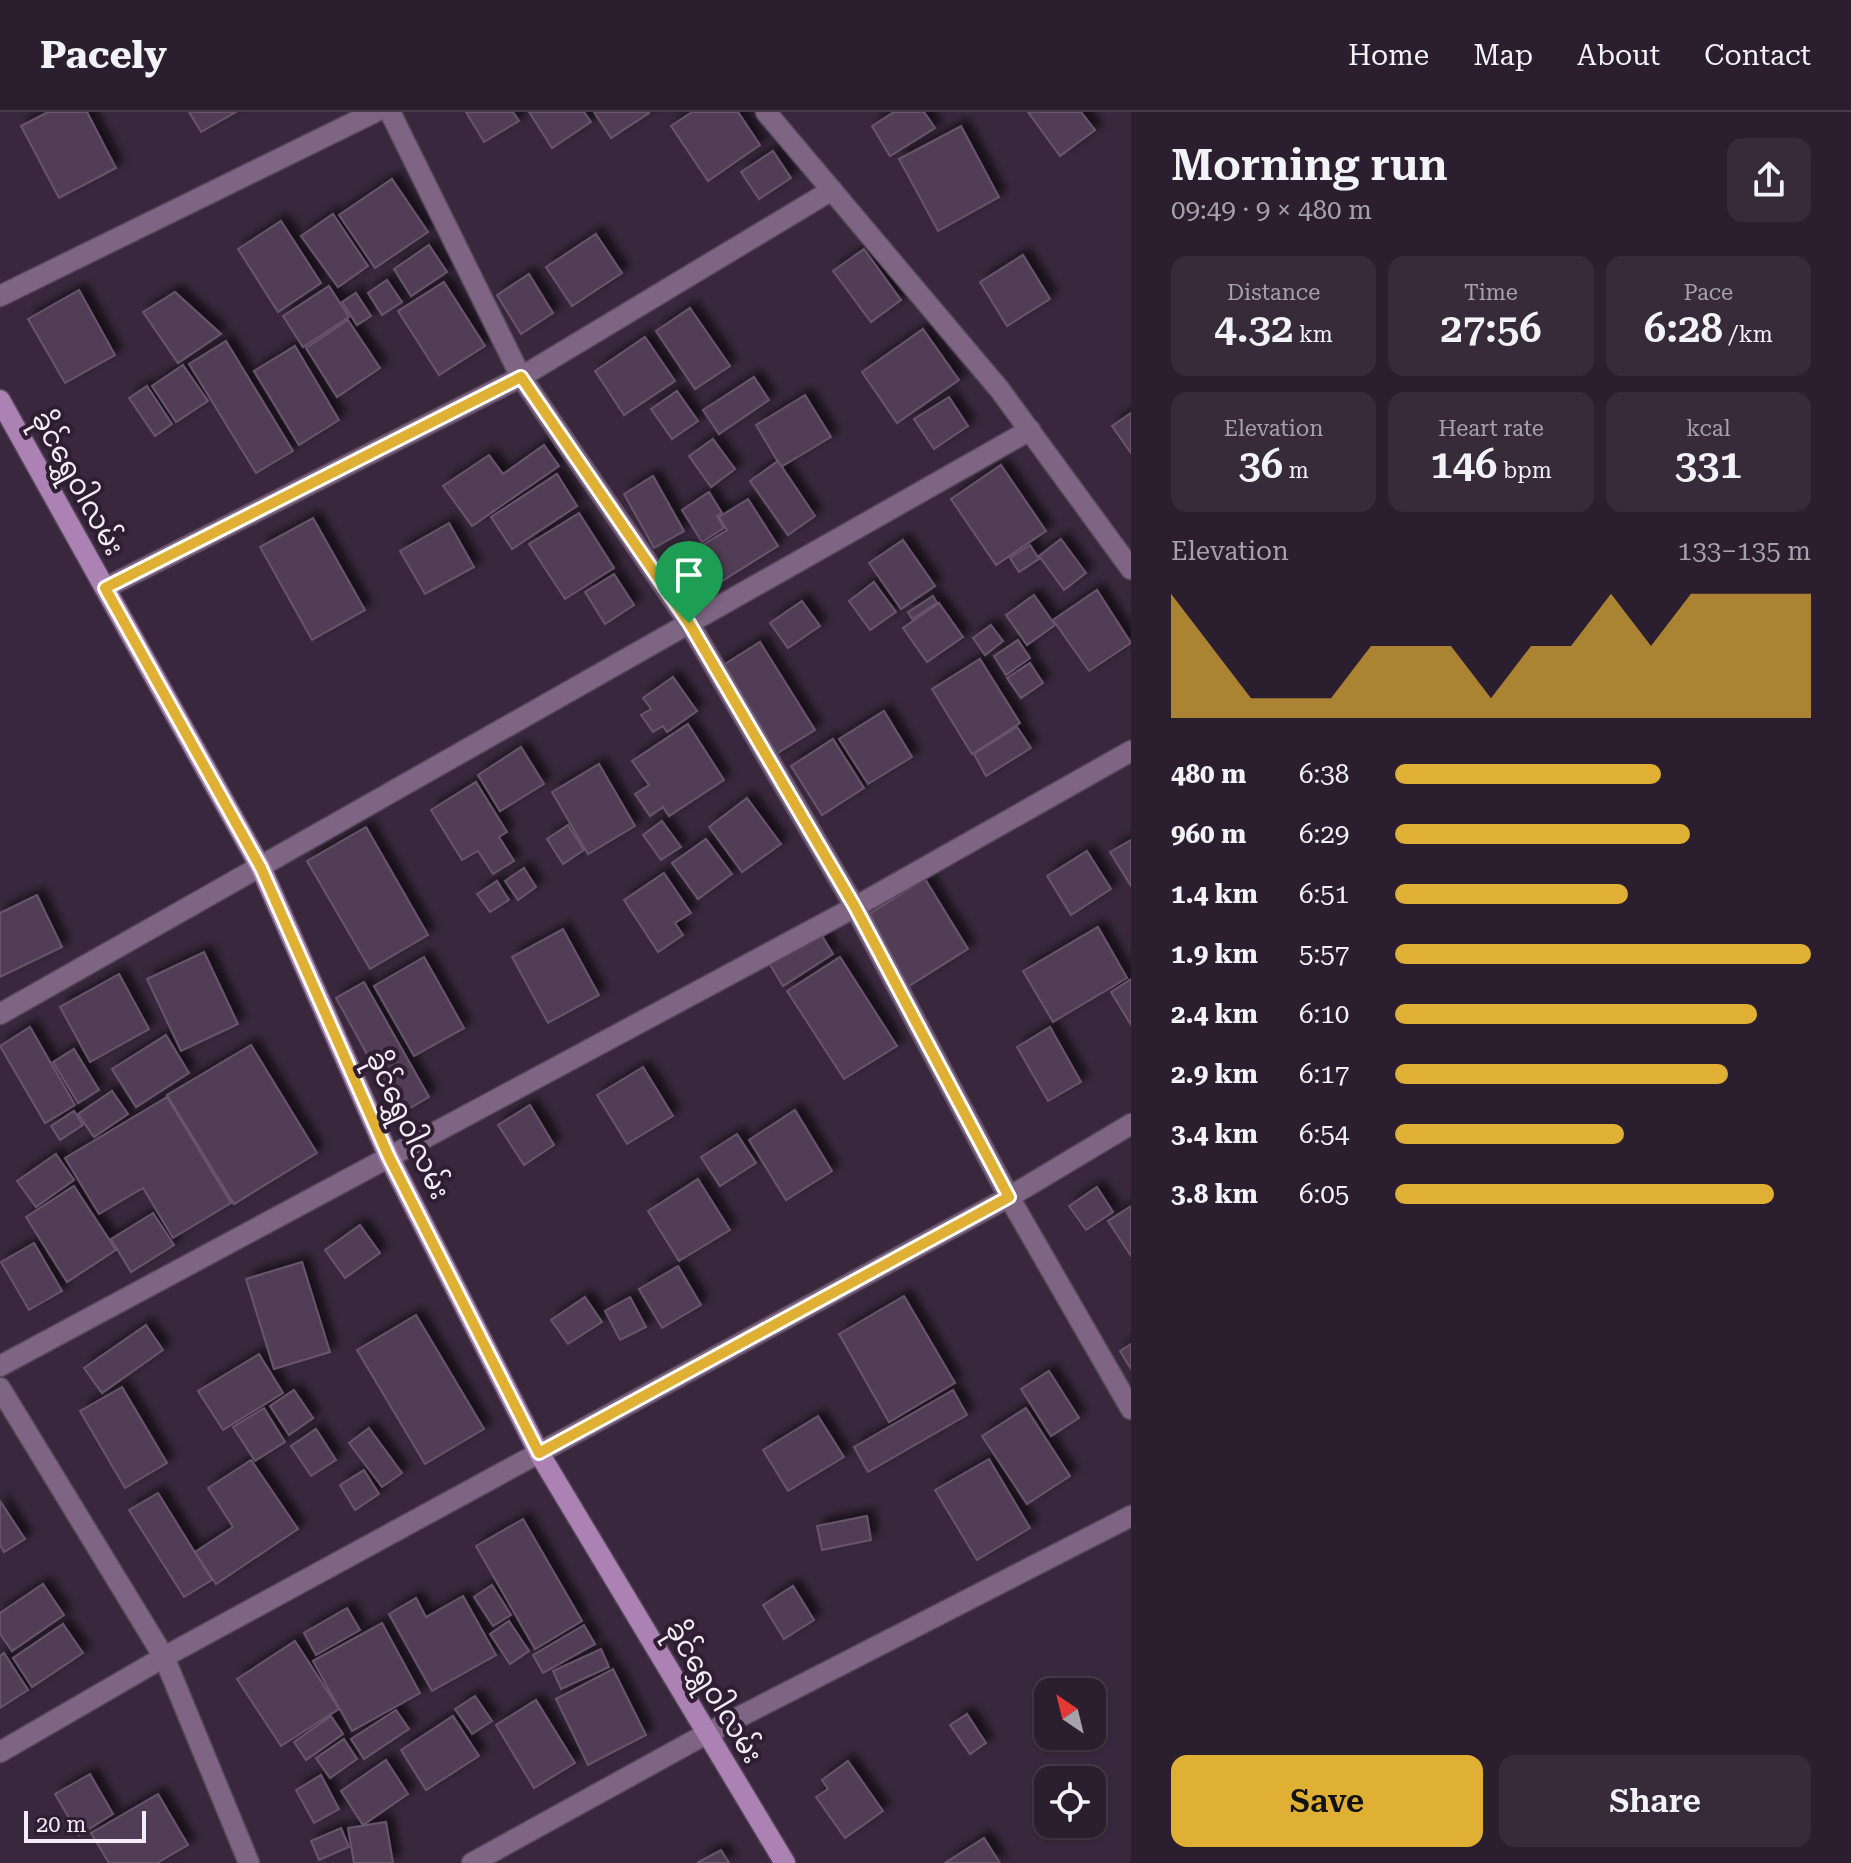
<!DOCTYPE html>
<html lang="en">
<head>
<meta charset="utf-8">
<style>
	body { margin:0; font-family:"Roboto Serif","Noto Sans Myanmar",serif; background:#372b3a; color:#f1f3f6; height:100vh; display:flex; flex-direction:column; font-size:30px; white-space:nowrap }
	* { box-sizing:border-box; margin:0 }
	p { font-size:26px; color:#a6a2aa }
	.icon { flex:none; width:44px; height:44px; fill:none; stroke:currentColor; stroke-width:2; stroke-linecap:round; stroke-linejoin:round }
	.map { position:relative; flex:1; overflow:hidden }
	.details { display:flex; flex-direction:column; background:#2b1e2e; width:720px }
	.details>* { flex:none }
	.needle { width:52px; rotate:325deg }
	.fabs { position:absolute; left:1034px; top:1566px; display:grid; gap:16px }
	.fabs a { display:grid; place-items:center; width:72px; height:72px; border-radius:16px; background:#2b1e2e; box-shadow:0 2px 6px #0004,0 0 0 2px #473c4a; font-size:40px }
	.scale { position:absolute; left:24px; bottom:20px; width:122px; box-sizing:border-box; padding-left:8px; border:4px solid #f6ebf8; border-top:0; font-size:22px; line-height:28px; white-space:nowrap; color:#f6ebf8; -webkit-text-stroke:6px #2f1e32; paint-order:stroke }
	.pin { position:absolute; display:grid; place-items:center; width:68px; height:68px; color:#fff; margin:-82px -34px; border-radius:50% 50% 50% 0; rotate:-45deg; box-shadow:0 0 8px #0007 }
	.pin .icon { rotate:45deg }
	.round { display:grid; place-items:center; flex:none; width:84px; height:84px; border-radius:16px; background:#372b3a }
	.overview { display:flex; align-items:center; justify-content:space-between; height:136px; padding:0 40px }
	h1 { font-size:44px; font-weight:600; line-height:60px }
	.figures { display:grid; grid-template-columns:repeat(3,1fr); gap:12px; height:136px; padding:8px 40px }
	.figures div { display:grid; align-content:center; border-radius:16px; background:#372b3a; text-align:center }
	.figures b { font-size:40px; font-weight:600 }
	.figures small { font-size:22px; font-weight:400 }
	.figures p { font-size:22px }
	.chart { height:224px; padding:16px 40px }
	.chart p { display:flex; justify-content:space-between }
	.chart svg { width:100%; height:144px; margin-top:8px; fill:#e0b034; opacity:.7 }
	.button { display:flex; gap:16px; margin-top:auto; padding:16px 40px }
	.button a { flex:1; height:92px; border-radius:16px; background:#e0b034; color:#111; font-size:32px; font-weight:600; line-height:92px; text-align:center }
	.button a+a { background:#372b3a; color:#f1f3f6 }
	ul { padding:0 40px; list-style:none; font-size:26px }
	li { display:grid; grid-template-columns:128px 96px 1fr; align-items:center; height:60px }
	li i { height:20px; border-radius:10px; background:#e0b034 }
	header { display:flex; align-items:center; gap:48px; box-sizing:border-box; height:112px; padding:0 40px; background:#2b1e2e; border-bottom:2px solid #473c4a }
	header strong { font-size:38px }
	nav { display:flex; gap:44px; margin-inline-start:auto; font-size:28px }
	main { display:flex; flex:1; min-height:0 }
	.map>svg:first-child { display:block }
	.building { fill:#513e55; stroke:#68556c; stroke-width:2; filter:url(#shadow) }
	.lines { fill:none; stroke-linecap:round; stroke-linejoin:round }
	.street-casing { stroke:#57475b; stroke-width:23 }
	.secondary-casing { stroke:#57475b; stroke-width:23 }
	.street { stroke:#7e6583; stroke-width:20 }
	.secondary { stroke:#ab82b3; stroke-width:20 }
	.route-casing { stroke:#fff; stroke-width:16 }
	.route { stroke:#e0b034; stroke-width:10 }
	.labels { text-anchor:middle; dominant-baseline:central; stroke-width:8; stroke-linejoin:round; paint-order:stroke }
	.street-label { font-size:28px; fill:#f6ebf8; stroke:#2f1e32 }
</style>
</head>
<body>
<header>
<strong>Pacely</strong>
<nav><a>Home</a><a>Map</a><a>About</a><a>Contact</a></nav>
</header>
<main>
<div class="map">
<svg width="1131" height="1751" viewBox="0 0 1131 1751">
	<defs>
		<filter id="shadow"><feDropShadow dx="7" dy="-7" stdDeviation="4" flood-color="#0009"/></filter>
	</defs>
	<rect width="100%" height="100%" fill="#39283d"/>
	<!-- building -->
	<g class="building">
		<polygon points="48,0 87,0 116,56 59,86 21,14"/>
		<polygon points="189,0 236,0 201,20"/>
		<polygon points="466,0 513,0 519,9 484,30"/>
		<polygon points="529,0 584,0 591,10 552,36"/>
		<polygon points="594,0 648,0 649,1 611,26"/>
		<polygon points="692,0 738,0 760,33 708,69 671,14"/>
		<polygon points="894,0 924,0 935,16 890,44 872,14"/>
		<polygon points="1028,0 1081,0 1095,18 1060,44"/>
		<polygon points="961,14 999,85 938,119 899,47"/>
		<polygon points="773,39 791,66 759,87 741,60"/>
		<polygon points="392,67 428,120 375,156 339,103"/>
		<polygon points="333,102 368,154 338,175 301,124"/>
		<polygon points="281,109 321,171 278,200 238,137"/>
		<polygon points="596,122 622,161 572,194 546,155"/>
		<polygon points="429,133 447,160 411,184 394,157"/>
		<polygon points="864,137 901,188 871,210 833,159"/>
		<polygon points="1023,143 1050,187 1007,214 980,170"/>
		<polygon points="529,162 553,201 521,222 497,183"/>
		<polygon points="387,168 402,190 382,203 368,181"/>
		<polygon points="444,170 485,234 439,263 398,199"/>
		<polygon points="329,174 349,205 303,235 283,204"/>
		<polygon points="79,178 115,243 65,271 28,207"/>
		<polygon points="175,180 221,222 178,251 143,200"/>
		<polygon points="356,181 371,204 357,213 342,190"/>
		<polygon points="690,196 730,254 695,277 656,219"/>
		<polygon points="348,208 380,256 337,285 306,236"/>
		<polygon points="923,217 959,268 897,311 862,260"/>
		<polygon points="645,225 675,269 624,303 595,259"/>
		<polygon points="226,229 293,339 256,361 189,252"/>
		<polygon points="295,234 339,308 299,333 254,259"/>
		<polygon points="183,253 208,289 176,310 152,274"/>
		<polygon points="754,265 769,288 719,322 703,298"/>
		<polygon points="147,274 172,312 155,324 129,286"/>
		<polygon points="677,279 698,309 672,327 651,297"/>
		<polygon points="805,283 831,325 781,355 756,313"/>
		<polygon points="949,285 968,314 934,337 914,307"/>
		<polygon points="1131,301 1131,341 1112,314"/>
		<polygon points="713,327 735,357 711,375 689,344"/>
		<polygon points="544,333 559,354 472,414 443,374 489,343 503,362"/>
		<polygon points="778,349 815,404 788,423 750,369"/>
		<polygon points="1001,353 1046,419 996,453 951,387"/>
		<polygon points="557,362 577,394 512,437 491,405"/>
		<polygon points="653,364 684,419 654,436 624,382"/>
		<polygon points="709,380 722,401 717,404 724,416 702,430 682,398"/>
		<polygon points="748,387 778,434 722,469 701,434 727,418 719,405"/>
		<polygon points="579,401 614,456 565,487 529,432"/>
		<polygon points="313,406 365,498 312,528 260,435"/>
		<polygon points="449,411 474,455 425,482 400,439"/>
		<polygon points="1061,427 1086,461 1064,478 1039,444"/>
		<polygon points="903,428 935,474 901,497 869,451"/>
		<polygon points="1030,433 1039,447 1019,460 1010,446"/>
		<polygon points="614,462 634,493 605,512 585,480"/>
		<polygon points="874,470 896,500 870,518 849,489"/>
		<polygon points="1097,478 1131,531 1089,559 1053,508"/>
		<polygon points="1034,483 1055,513 1027,533 1006,503"/>
		<polygon points="933,484 937,491 912,507 908,500"/>
		<polygon points="802,489 820,514 788,536 770,511"/>
		<polygon points="939,491 963,525 927,550 903,516"/>
		<polygon points="991,513 1003,529 985,543 973,526"/>
		<polygon points="1018,528 1030,546 1006,563 994,544"/>
		<polygon points="760,530 815,618 771,645 717,557"/>
		<polygon points="980,547 1020,611 972,642 932,577"/>
		<polygon points="1030,551 1043,571 1021,586 1007,566"/>
		<polygon points="673,565 697,599 667,620 663,614 653,620 641,603 651,597 643,586"/>
		<polygon points="884,599 912,645 868,672 839,627"/>
		<polygon points="688,612 724,668 669,704 663,695 650,704 635,682 649,673 632,649"/>
		<polygon points="1017,615 1031,636 986,664 974,642"/>
		<polygon points="833,627 864,676 822,703 791,654"/>
		<polygon points="521,635 544,672 500,699 478,663"/>
		<polygon points="599,652 635,714 588,742 552,680"/>
		<polygon points="476,670 507,720 499,725 514,749 493,762 478,739 462,748 431,698"/>
		<polygon points="747,686 781,732 742,760 709,715"/>
		<polygon points="662,709 681,735 661,748 643,723"/>
		<polygon points="568,713 584,738 563,752 547,727"/>
		<polygon points="366,715 428,823 370,857 307,749"/>
		<polygon points="706,727 732,762 698,787 672,751"/>
		<polygon points="1131,728 1131,774 1110,740"/>
		<polygon points="1087,739 1111,777 1071,803 1047,764"/>
		<polygon points="524,756 536,775 518,788 505,769"/>
		<polygon points="664,761 691,801 675,811 683,823 658,840 624,788"/>
		<polygon points="925,767 968,837 909,874 866,804"/>
		<polygon points="497,769 509,788 490,800 477,782"/>
		<polygon points="37,783 62,835 0,865 0,801"/>
		<polygon points="1098,815 1127,866 1053,910 1023,859"/>
		<polygon points="563,817 599,883 548,911 512,845"/>
		<polygon points="819,819 833,842 783,874 769,851"/>
		<polygon points="204,840 238,912 181,939 147,867"/>
		<polygon points="424,845 464,916 414,944 374,874"/>
		<polygon points="840,845 897,934 844,967 787,879"/>
		<polygon points="119,862 149,917 90,950 60,895"/>
		<polygon points="1131,867 1131,913 1111,880"/>
		<polygon points="364,870 429,985 400,1002 336,886"/>
		<polygon points="30,915 75,993 45,1011 0,934"/>
		<polygon points="1050,915 1081,970 1048,989 1017,935"/>
		<polygon points="166,923 189,961 136,995 112,957"/>
		<polygon points="251,933 317,1041 234,1092 167,983"/>
		<polygon points="74,937 99,978 78,991 53,950"/>
		<polygon points="643,955 673,1004 627,1032 597,983"/>
		<polygon points="112,979 128,1002 94,1025 78,1002"/>
		<polygon points="167,985 231,1091 173,1126 143,1076 99,1102 65,1046"/>
		<polygon points="530,993 554,1033 524,1053 498,1013"/>
		<polygon points="795,998 832,1059 786,1088 749,1028"/>
		<polygon points="74,999 83,1013 60,1028 51,1014"/>
		<polygon points="737,1022 756,1051 720,1074 701,1045"/>
		<polygon points="56,1042 74,1068 36,1095 17,1069"/>
		<polygon points="698,1067 730,1118 679,1149 648,1099"/>
		<polygon points="74,1074 116,1138 67,1170 26,1105"/>
		<polygon points="1097,1075 1113,1100 1086,1118 1069,1094"/>
		<polygon points="1131,1094 1131,1144 1108,1109"/>
		<polygon points="153,1101 174,1133 131,1160 111,1127"/>
		<polygon points="360,1113 380,1141 345,1166 325,1138"/>
		<polygon points="34,1131 62,1179 29,1198 1,1150"/>
		<polygon points="302,1150 330,1240 274,1257 246,1167"/>
		<polygon points="678,1154 701,1193 662,1216 639,1177"/>
		<polygon points="904,1184 955,1271 889,1310 839,1222"/>
		<polygon points="585,1185 602,1210 568,1232 551,1208"/>
		<polygon points="630,1185 646,1215 620,1228 605,1199"/>
		<polygon points="416,1203 484,1317 425,1352 357,1238"/>
		<polygon points="146,1213 163,1238 102,1281 84,1256"/>
		<polygon points="1131,1232 1131,1257 1120,1239"/>
		<polygon points="259,1242 283,1281 223,1318 198,1279"/>
		<polygon points="1049,1259 1079,1306 1051,1324 1021,1277"/>
		<polygon points="122,1275 167,1351 125,1376 80,1299"/>
		<polygon points="294,1278 313,1306 289,1323 270,1294"/>
		<polygon points="953,1278 967,1303 868,1360 854,1335"/>
		<polygon points="264,1296 285,1330 255,1349 233,1315"/>
		<polygon points="1026,1296 1070,1364 1027,1392 982,1324"/>
		<polygon points="818,1304 844,1345 788,1379 763,1338"/>
		<polygon points="369,1316 402,1361 382,1375 349,1331"/>
		<polygon points="316,1317 336,1348 311,1364 291,1334"/>
		<polygon points="989,1347 1030,1416 977,1448 935,1378"/>
		<polygon points="251,1348 298,1417 216,1472 195,1440 233,1415 208,1376"/>
		<polygon points="364,1358 379,1382 355,1398 340,1373"/>
		<polygon points="158,1381 212,1468 184,1485 129,1398"/>
		<polygon points="0,1389 25,1427 4,1440 0,1433"/>
		<polygon points="867,1404 871,1428 822,1438 817,1414"/>
		<polygon points="523,1407 582,1509 535,1537 476,1434"/>
		<polygon points="43,1472 64,1503 12,1539 0,1522 0,1501"/>
		<polygon points="492,1473 511,1503 493,1514 474,1485"/>
		<polygon points="793,1474 814,1508 784,1527 763,1493"/>
		<polygon points="463,1484 496,1543 432,1579 389,1502 416,1486 426,1505"/>
		<polygon points="347,1496 360,1518 316,1543 304,1521"/>
		<polygon points="509,1509 529,1539 510,1552 490,1522"/>
		<polygon points="382,1511 420,1581 352,1619 313,1549"/>
		<polygon points="63,1512 83,1541 32,1575 13,1546"/>
		<polygon points="584,1513 595,1532 543,1561 533,1543"/>
		<polygon points="295,1529 339,1597 281,1634 237,1567"/>
		<polygon points="601,1537 609,1555 561,1577 553,1559"/>
		<polygon points="4,1541 28,1578 0,1596 0,1544"/>
		<polygon points="613,1557 646,1623 588,1653 556,1587"/>
		<polygon points="475,1584 492,1609 472,1622 455,1597"/>
		<polygon points="536,1588 575,1651 534,1676 496,1613"/>
		<polygon points="396,1598 409,1617 364,1647 351,1627"/>
		<polygon points="967,1602 986,1631 970,1642 950,1613"/>
		<polygon points="331,1604 343,1622 306,1648 294,1630"/>
		<polygon points="453,1604 479,1644 426,1678 401,1638"/>
		<polygon points="344,1627 357,1647 330,1666 316,1646"/>
		<polygon points="386,1648 408,1682 363,1713 341,1679"/>
		<polygon points="848,1649 883,1699 845,1726 816,1685 828,1677 822,1668"/>
		<polygon points="90,1662 113,1702 79,1723 55,1682"/>
		<polygon points="321,1663 339,1697 314,1711 296,1678"/>
		<polygon points="158,1682 188,1733 157,1751 109,1751 91,1721"/>
		<polygon points="386,1710 393,1751 354,1751 348,1716"/>
		<polygon points="341,1716 349,1735 319,1748 311,1729"/>
		<polygon points="984,1726 1000,1751 945,1751"/>
		<polygon points="721,1738 729,1751 697,1751"/>
	</g>
	<g class="lines">
		<!-- street casing -->
		<g class="street-casing">
			<g id="street">
				<polyline points="390,0 521,265 689,511 855,795 1009,1085 1131,1297"/>
				<polyline points="766,0 1000,278 1131,457"/>
				<polyline points="0,184 375,0"/>
				<polyline points="105,476 521,265 832,78"/>
				<polyline points="0,902 1030,318"/>
				<polyline points="0,1254 855,795 1131,639"/>
				<polyline points="0,1276 164,1545 249,1751"/>
				<polyline points="0,1640 164,1545 1009,1085 1131,1012"/>
				<polyline points="472,1751 706,1622 1131,1404"/>
			</g>
		</g>
		<!-- secondary casing -->
		<g class="secondary-casing">
			<polyline id="secondary" points="0,288 261,756 389,1045 539,1341 785,1751"/>
		</g>
		<!-- street -->
		<use href="#street" class="street"/>
		<!-- secondary -->
		<use href="#secondary" class="secondary"/>
	</g>
	<g class="lines">
		<!-- route casing -->
		<g class="route-casing">
			<polygon id="route" points="521,265 689,511 855,795 1009,1085 539,1341 389,1045 261,756 105,476"/>
		</g>
		<!-- route -->
		<use href="#route" class="route"/>
	</g>
	<g class="labels">
		<!-- street labels -->
		<g class="street-label">
			<text transform="translate(78 371) rotate(61)">ခိုင်ရွှေဝါလမ်း</text>
			<text transform="translate(408 1013) rotate(65)">ခိုင်ရွှေဝါလမ်း</text>
			<text transform="translate(714 1580) rotate(59)">ခိုင်ရွှေဝါလမ်း</text>
		</g>
	</g>
</svg>
<div class="fabs">
<a><svg class="needle" viewBox="-14 -14 28 28"><path d="M0-13l5 13h-10z" fill="#e53935"/><path d="M0 13l5-13h-10z" fill="#a6a2aa"/></svg></a>
<a><svg class="icon" aria-label="locate" viewBox="0 0 24 24"><circle cx="12" cy="12" r="6"/><path d="M12 2v4M12 18v4M2 12h4M18 12h4"/></svg></a>
</div>
<div class="scale">20 m</div>
<div class="pin" style="left:689px;top:511px;background:#1e9e55"><svg class="icon" aria-label="arrive" viewBox="0 0 24 24"><path d="M6 21V4h12l-3 4 3 4H6"/></svg></div>
</div>
<section class="details">
<div class="overview"><div><h1>Morning run</h1><p>09:49 · 9 × 480 m</p></div><a class="round"><svg class="icon" aria-label="share" viewBox="0 0 24 24"><path d="M12 15V3M7 8l5-5 5 5M5 13v7h14v-7"/></svg></a></div>
<div class="figures">
<div><p>Distance</p><b>4.32<small> km</small></b></div>
<div><p>Time</p><b>27:56</b></div>
<div><p>Pace</p><b>6:28<small> /km</small></b></div>
</div>
<div class="figures">
<div><p>Elevation</p><b>36<small> m</small></b></div>
<div><p>Heart rate</p><b>146<small> bpm</small></b></div>
<div><p>kcal</p><b>331</b></div>
</div>
<div class="chart"><p><span>Elevation</span>133–135 m</p>
<svg viewBox="0 0 160 44" preserveAspectRatio="none"><path d="M0 44V6L10 22L20 38L30 38L40 38L50 22L60 22L70 22L80 38L90 22L100 22L110 6L120 22L130 6L140 6L150 6L160 6V44z"/></svg>
</div>
<ul>
<li><b>480 m</b>6:38<i style="width:64%"></i></li>
<li><b>960 m</b>6:29<i style="width:71%"></i></li>
<li><b>1.4 km</b>6:51<i style="width:56%"></i></li>
<li><b>1.9 km</b>5:57<i style="width:100%"></i></li>
<li><b>2.4 km</b>6:10<i style="width:87%"></i></li>
<li><b>2.9 km</b>6:17<i style="width:80%"></i></li>
<li><b>3.4 km</b>6:54<i style="width:55%"></i></li>
<li><b>3.8 km</b>6:05<i style="width:91%"></i></li>
</ul>
<div class="button"><a>Save</a><a>Share</a></div>
</section>
</main>
</body>
</html>
